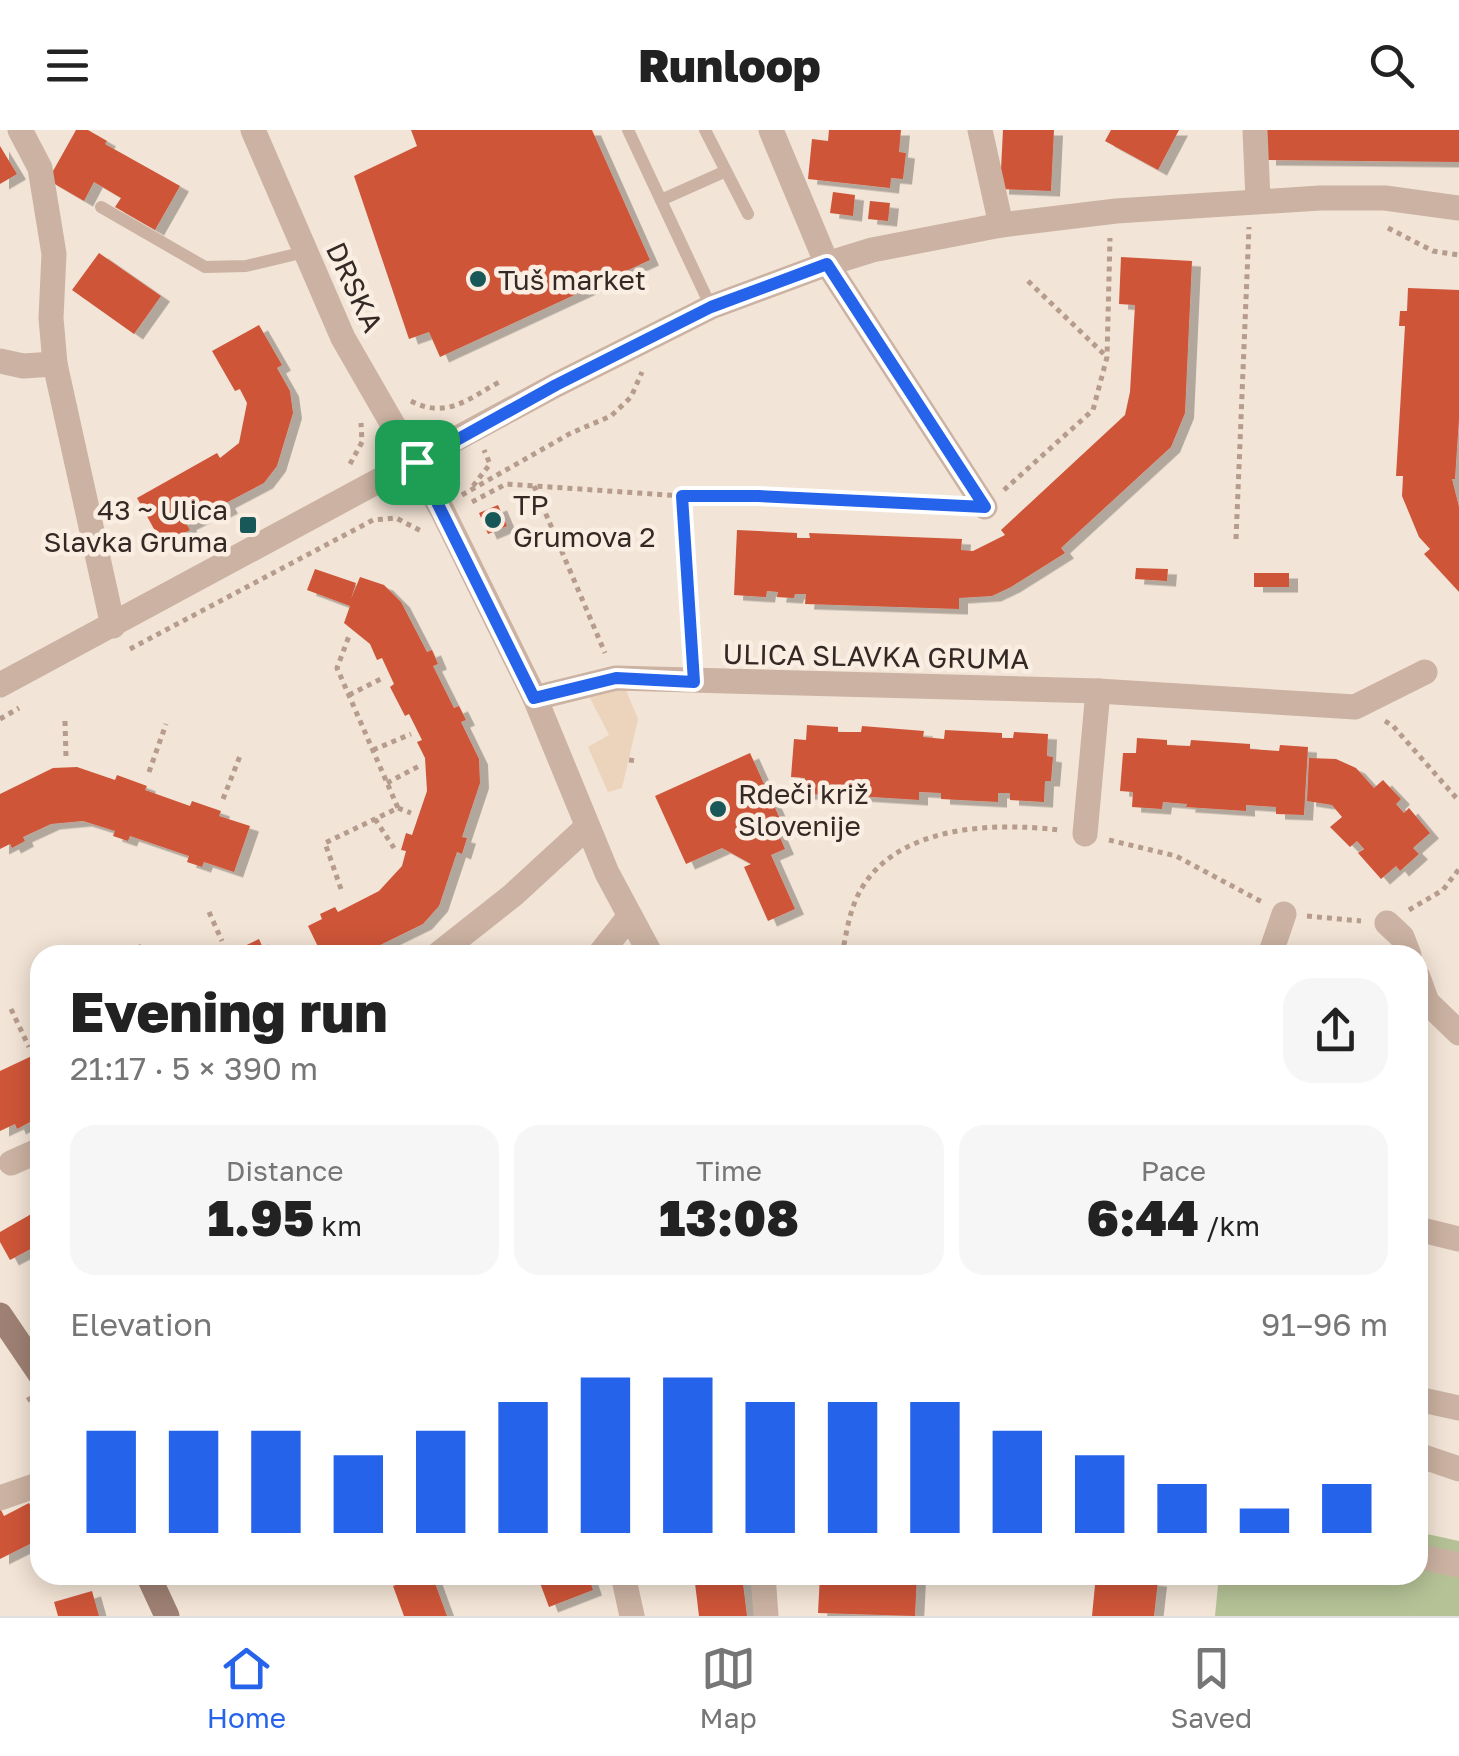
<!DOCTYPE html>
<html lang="en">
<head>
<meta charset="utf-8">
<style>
	body { margin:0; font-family:"Golos Text",sans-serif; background:#f6f6f6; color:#222; height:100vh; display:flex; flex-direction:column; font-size:38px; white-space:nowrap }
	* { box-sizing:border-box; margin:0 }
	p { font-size:32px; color:#767676 }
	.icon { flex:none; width:55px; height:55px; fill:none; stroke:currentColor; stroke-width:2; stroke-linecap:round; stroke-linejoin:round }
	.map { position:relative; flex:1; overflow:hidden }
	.side { position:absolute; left:30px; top:815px; width:1398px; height:640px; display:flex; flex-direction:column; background:#fff; border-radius:30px; box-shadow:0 5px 25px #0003 }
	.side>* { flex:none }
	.pin { position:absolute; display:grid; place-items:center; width:85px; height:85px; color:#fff; margin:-42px; border-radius:20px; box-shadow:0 5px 15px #0006 }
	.round { display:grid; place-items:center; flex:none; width:105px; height:105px; border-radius:30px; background:#f6f6f6 }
	.summary { display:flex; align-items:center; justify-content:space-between; height:170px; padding:0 40px }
	h1 { font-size:55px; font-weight:800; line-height:75px }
	.metrics { display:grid; grid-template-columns:repeat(3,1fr); gap:15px; height:170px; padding:10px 40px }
	.metrics div { display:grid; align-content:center; border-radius:25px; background:#f6f6f6; text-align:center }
	.metrics b { font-size:50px; font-weight:800 }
	.metrics small { font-size:28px; font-weight:400 }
	.metrics p { font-size:28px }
	.chart { height:280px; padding:20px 40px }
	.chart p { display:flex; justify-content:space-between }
	.chart svg { width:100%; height:180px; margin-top:10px; stroke:#2563eb; stroke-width:6 }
	header { display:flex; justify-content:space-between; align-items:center; height:130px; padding:0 40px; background:#fff; font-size:45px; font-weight:800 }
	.tab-bar { display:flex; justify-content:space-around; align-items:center; height:140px; border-top:2px solid #e0e0e0; background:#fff; font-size:28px; color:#767676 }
	.tab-bar a { display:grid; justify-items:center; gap:5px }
	.tab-bar .current { color:#2563eb }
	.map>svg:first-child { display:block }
	.green { fill:#b5c296 }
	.plaza { fill:#ecd4bc }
	.building { fill:#ce5539; filter:url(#shadow) }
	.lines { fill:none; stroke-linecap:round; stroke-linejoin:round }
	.path { stroke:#b69c8c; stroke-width:5; stroke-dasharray:5 5; stroke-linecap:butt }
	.service { stroke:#cbb2a2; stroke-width:12 }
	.minor { stroke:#cbb2a2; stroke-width:25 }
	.secondary { stroke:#9e8173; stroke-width:25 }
	.route-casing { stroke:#fff; stroke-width:20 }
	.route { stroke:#2563eb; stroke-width:12 }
	.poi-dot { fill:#185858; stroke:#faeee3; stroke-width:4 }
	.labels { text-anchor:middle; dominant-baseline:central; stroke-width:9; stroke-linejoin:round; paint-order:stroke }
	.poi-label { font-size:28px; fill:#352925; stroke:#faeee3; text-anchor:start }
	.street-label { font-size:28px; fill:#352925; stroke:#faeee3 }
</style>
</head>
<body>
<header><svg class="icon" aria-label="menu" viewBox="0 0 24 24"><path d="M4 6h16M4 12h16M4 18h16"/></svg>Runloop<svg class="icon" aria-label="search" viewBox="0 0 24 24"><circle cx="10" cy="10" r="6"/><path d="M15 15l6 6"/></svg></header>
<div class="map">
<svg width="1459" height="1486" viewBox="0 0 1459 1486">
	<defs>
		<filter id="shadow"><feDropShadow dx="9" dy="5.5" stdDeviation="0" flood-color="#0004"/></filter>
	</defs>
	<rect width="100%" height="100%" fill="#f2e4d6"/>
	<!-- green -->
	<polygon class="green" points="1418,1402 1459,1411 1459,1486 1215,1486 1219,1445 1418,1445"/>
	<!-- plaza -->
	<polygon class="plaza" points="625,558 638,589 622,658 608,662 588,617 609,605 589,566"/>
	<!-- building -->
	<g class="building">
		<polygon points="76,0 88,0 107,11 105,14 180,56 155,100 115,77 121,68 94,52 84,71 48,50"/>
		<polygon points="411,0 592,0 650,130 440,227 429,202 409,209 354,46 417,16"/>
		<polygon points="829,0 901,0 899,22 906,23 903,49 891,48 890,58 808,49 812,9 828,11"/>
		<polygon points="1003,0 1054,0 1051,61 1000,59"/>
		<polygon points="1111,0 1179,0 1158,40 1105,11"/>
		<polygon points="1267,0 1459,0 1459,32 1267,30"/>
		<polygon points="0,16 17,44 0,54"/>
		<polygon points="833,62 855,65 853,86 830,83"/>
		<polygon points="870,71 890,73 888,91 868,89"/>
		<polygon points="99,123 161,166 134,204 72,160"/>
		<polygon points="1121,127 1192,131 1185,283 1171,317 1061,418 1065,423 1011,457 992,466 959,468 959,479 805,474 806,464 795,464 794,468 777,467 778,462 767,461 766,467 734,465 737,400 797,403 797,408 810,408 809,403 962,409 961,420 973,421 1005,405 1001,400 1125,285 1130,262 1135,175 1119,174"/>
		<polygon points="1408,158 1459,160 1459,289 1455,349 1452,349 1459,377 1459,462 1424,424 1430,419 1419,407 1402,366 1403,346 1396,346 1405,196 1399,196 1400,181 1407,181"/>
		<polygon points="259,195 282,235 277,238 290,261 293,283 277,336 264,353 226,373 229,378 216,385 214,381 187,395 190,400 176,407 174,402 160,410 137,368 217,323 220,328 239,313 247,273 240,259 235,261 212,221"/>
		<polygon points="498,375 507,396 488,404 479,383"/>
		<polygon points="1136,438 1168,439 1167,451 1135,449"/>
		<polygon points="315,439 356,453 351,469 360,447 384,455 401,472 427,522 432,520 438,534 433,536 454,578 459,576 466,590 461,592 479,629 480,653 462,707 467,708 462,724 457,722 439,776 423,794 372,819 374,824 371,825 322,825 308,796 322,789 320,784 335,777 338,782 379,761 402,736 406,721 401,720 406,703 412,705 427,661 425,628 417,612 422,610 409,584 405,586 390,557 394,554 382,528 377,530 370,514 344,493 350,476 307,460"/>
		<rect x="1254" y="443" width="35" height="14"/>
		<polygon points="807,595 838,597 838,602 861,602 862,596 924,601 923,607 944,609 945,600 1002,603 1002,608 1013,608 1014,602 1048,604 1047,626 1053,627 1051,651 1045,651 1044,672 1010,670 1010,663 998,663 998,672 941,669 941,663 919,662 919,670 857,666 858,660 834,658 834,665 803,664 805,648 791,647 794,609 806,610"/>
		<polygon points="1137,608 1167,610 1167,615 1190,616 1191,610 1250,614 1250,619 1279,621 1280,615 1308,617 1304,685 1276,684 1276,677 1246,675 1246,681 1186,677 1187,674 1163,672 1162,679 1132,677 1133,662 1120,661 1123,623 1136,623"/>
		<polygon points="750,623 781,691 774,694 785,719 771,725 795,779 768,791 744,737 751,734 722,718 686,734 655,666"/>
		<polygon points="1309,628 1336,629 1356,638 1374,658 1383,650 1401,669 1396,674 1404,683 1409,678 1430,703 1413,718 1419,724 1400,741 1396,736 1381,749 1358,723 1364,719 1357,711 1350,717 1330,697 1342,687 1332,675 1307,671"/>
		<polygon points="77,637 115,650 117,645 147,656 145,660 190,676 192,671 221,681 219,686 250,696 234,742 204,732 202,737 187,732 189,726 130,706 128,711 113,706 115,701 83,691 51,694 23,707 25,711 12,718 10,714 0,719 0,664 53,638"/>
		<polygon points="259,809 266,825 214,825 227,819 230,823"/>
		<polygon points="34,925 36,929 40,927 40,981 30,986 32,991 17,999 15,994 0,1001 0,941"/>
		<polygon points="40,1079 40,1114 10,1130 0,1112 0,1102"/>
		<polygon points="29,1373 40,1395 40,1409 0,1429 0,1378 4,1386"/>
		<polygon points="423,1445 432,1445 447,1486 404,1486 393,1456"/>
		<polygon points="537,1445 588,1445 593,1460 549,1477"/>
		<polygon points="694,1445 742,1445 747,1486 699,1486"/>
		<polygon points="820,1445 917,1445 915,1486 818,1483"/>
		<polygon points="1096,1445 1158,1451 1154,1486 1092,1486"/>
		<polygon points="92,1461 99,1486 58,1486 54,1472"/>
	</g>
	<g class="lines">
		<!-- path -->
		<g class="path">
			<polyline points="1388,98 1433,121 1459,125"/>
			<polyline points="1028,151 1107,227"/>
			<path d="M 411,271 C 447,290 469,268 501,251"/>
			<polyline points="350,334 362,312 361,293"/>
			<polyline points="473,356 490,334 484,320"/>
			<polyline points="534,356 605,523"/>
			<polyline points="1004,360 1093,280 1107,227 1110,108"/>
			<polyline points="462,365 571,303 611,286 631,267 642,242"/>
			<polyline points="682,366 692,524"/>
			<polyline points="472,372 506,354 682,366 758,366 954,375"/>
			<polyline points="1236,409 1249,97"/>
			<polyline points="130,519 373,390 396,388 423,402"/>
			<polyline points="349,565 381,549"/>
			<polyline points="0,589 19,578"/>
			<polyline points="65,591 66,627"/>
			<polyline points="1385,591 1393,596 1459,671"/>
			<polyline points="373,620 411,604"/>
			<polyline points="629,630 637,631"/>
			<polyline points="149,642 166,594"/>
			<polyline points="387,653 421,635"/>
			<polyline points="223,669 240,626"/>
			<polyline points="398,678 411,683"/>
			<polyline points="375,689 394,718"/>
			<polyline points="1109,710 1176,726 1264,773"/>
			<polyline points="341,759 325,713 398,678 337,538 349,506"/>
			<polyline points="1409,780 1443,760 1459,739"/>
			<polyline points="209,782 222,811"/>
			<polyline points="1307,786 1361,791"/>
			<polyline points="138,815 143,825"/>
			<path d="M 842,825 C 846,805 849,783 858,765 C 893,695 992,692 1059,700"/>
			<polyline points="11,879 29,917"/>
			<polyline points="28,1267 40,1286"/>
		</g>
		<!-- service -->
		<g class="service">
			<polyline points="628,0 711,177"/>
			<polyline points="705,0 748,84"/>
			<polyline points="661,70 726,41"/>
			<polyline points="101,77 205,137 246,136 305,122"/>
		</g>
		<!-- minor -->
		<g class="minor">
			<polyline points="20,0 40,38 54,124 51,188 55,234 113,496"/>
			<polyline points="253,0 343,208 442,380 535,568 607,743 651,825"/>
			<polyline points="771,0 827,134 985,377"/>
			<polyline points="980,0 1001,95"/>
			<polyline points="1255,0 1258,70"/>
			<polyline points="0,231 23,236 55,234"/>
			<polyline points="0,555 556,255 711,177 827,134 872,120 1001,95 1116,81 1320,68 1385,68 1459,78"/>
			<polyline points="1098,561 1355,577 1425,542"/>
			<polyline points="535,568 616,548 1098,561 1085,704"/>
			<polyline points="1387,793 1402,807 1409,825"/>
			<polyline points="437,825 513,765 587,697"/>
			<polyline points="599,825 629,787"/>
			<polyline points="1270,825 1284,784"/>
			<polyline points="1418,847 1427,872 1459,903"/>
			<polyline points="11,1033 40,1020"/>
			<polyline points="1418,1099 1459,1109"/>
			<polyline points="1418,1269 1459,1278"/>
			<polyline points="1418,1325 1459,1339"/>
			<polyline points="0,1368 40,1354"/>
			<polyline points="1418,1426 1459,1435"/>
			<polyline points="623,1445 632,1486"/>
			<polyline points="763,1445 766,1486"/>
		</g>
		<!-- secondary -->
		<g class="secondary">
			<polyline points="0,1185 40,1244"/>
			<polyline points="148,1445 167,1486"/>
		</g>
	</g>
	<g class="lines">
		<!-- route casing -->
		<g class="route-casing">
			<polygon id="route" points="827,134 985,377 758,366 682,366 694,552 616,548 534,568 417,332 556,255 711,177"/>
		</g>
		<!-- route -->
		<use href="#route" class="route"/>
	</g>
	<!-- markers -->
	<g class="poi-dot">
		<circle cx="478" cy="149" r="10"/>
		<circle cx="493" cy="390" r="10"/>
		<rect x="238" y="385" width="20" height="20" rx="5"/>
		<circle cx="718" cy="679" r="10"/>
	</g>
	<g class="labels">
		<!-- poi labels -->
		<g class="poi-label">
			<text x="498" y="149">Tuš market</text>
			<text x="513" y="374">TP<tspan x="513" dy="32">Grumova 2</tspan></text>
			<text x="228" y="379" text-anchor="end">43 ~ Ulica<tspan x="228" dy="32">Slavka Gruma</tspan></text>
			<text x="738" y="663">Rdeči križ<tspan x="738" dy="32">Slovenije</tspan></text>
		</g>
		<!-- street labels -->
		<g class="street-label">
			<text transform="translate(355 157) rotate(65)">DRSKA</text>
			<text transform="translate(876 526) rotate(1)">ULICA SLAVKA GRUMA</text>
		</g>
	</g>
</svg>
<div class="pin" style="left:417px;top:332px;background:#1e9e55"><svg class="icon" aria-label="arrive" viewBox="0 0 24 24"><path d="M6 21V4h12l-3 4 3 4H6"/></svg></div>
<section class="side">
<div class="summary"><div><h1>Evening run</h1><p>21:17 · 5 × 390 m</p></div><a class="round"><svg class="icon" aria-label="share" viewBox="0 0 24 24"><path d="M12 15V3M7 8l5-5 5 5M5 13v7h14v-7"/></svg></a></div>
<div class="metrics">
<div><p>Distance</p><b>1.95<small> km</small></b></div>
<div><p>Time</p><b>13:08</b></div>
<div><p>Pace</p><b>6:44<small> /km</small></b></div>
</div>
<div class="chart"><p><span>Elevation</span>91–96 m</p>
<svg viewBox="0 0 160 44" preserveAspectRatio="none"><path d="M5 44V19M15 44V19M25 44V19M35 44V25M45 44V19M55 44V12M65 44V6M75 44V6M85 44V12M95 44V12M105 44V12M115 44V19M125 44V25M135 44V32M145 44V38M155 44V32"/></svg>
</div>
</section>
</div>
<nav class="tab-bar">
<a class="current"><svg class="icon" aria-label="home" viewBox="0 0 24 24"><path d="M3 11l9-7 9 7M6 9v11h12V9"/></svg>Home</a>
<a><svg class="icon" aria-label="map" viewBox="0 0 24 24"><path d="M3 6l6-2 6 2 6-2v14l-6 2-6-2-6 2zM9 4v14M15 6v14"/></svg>Map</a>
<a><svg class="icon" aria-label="saved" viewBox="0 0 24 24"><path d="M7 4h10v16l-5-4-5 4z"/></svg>Saved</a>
</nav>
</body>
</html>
